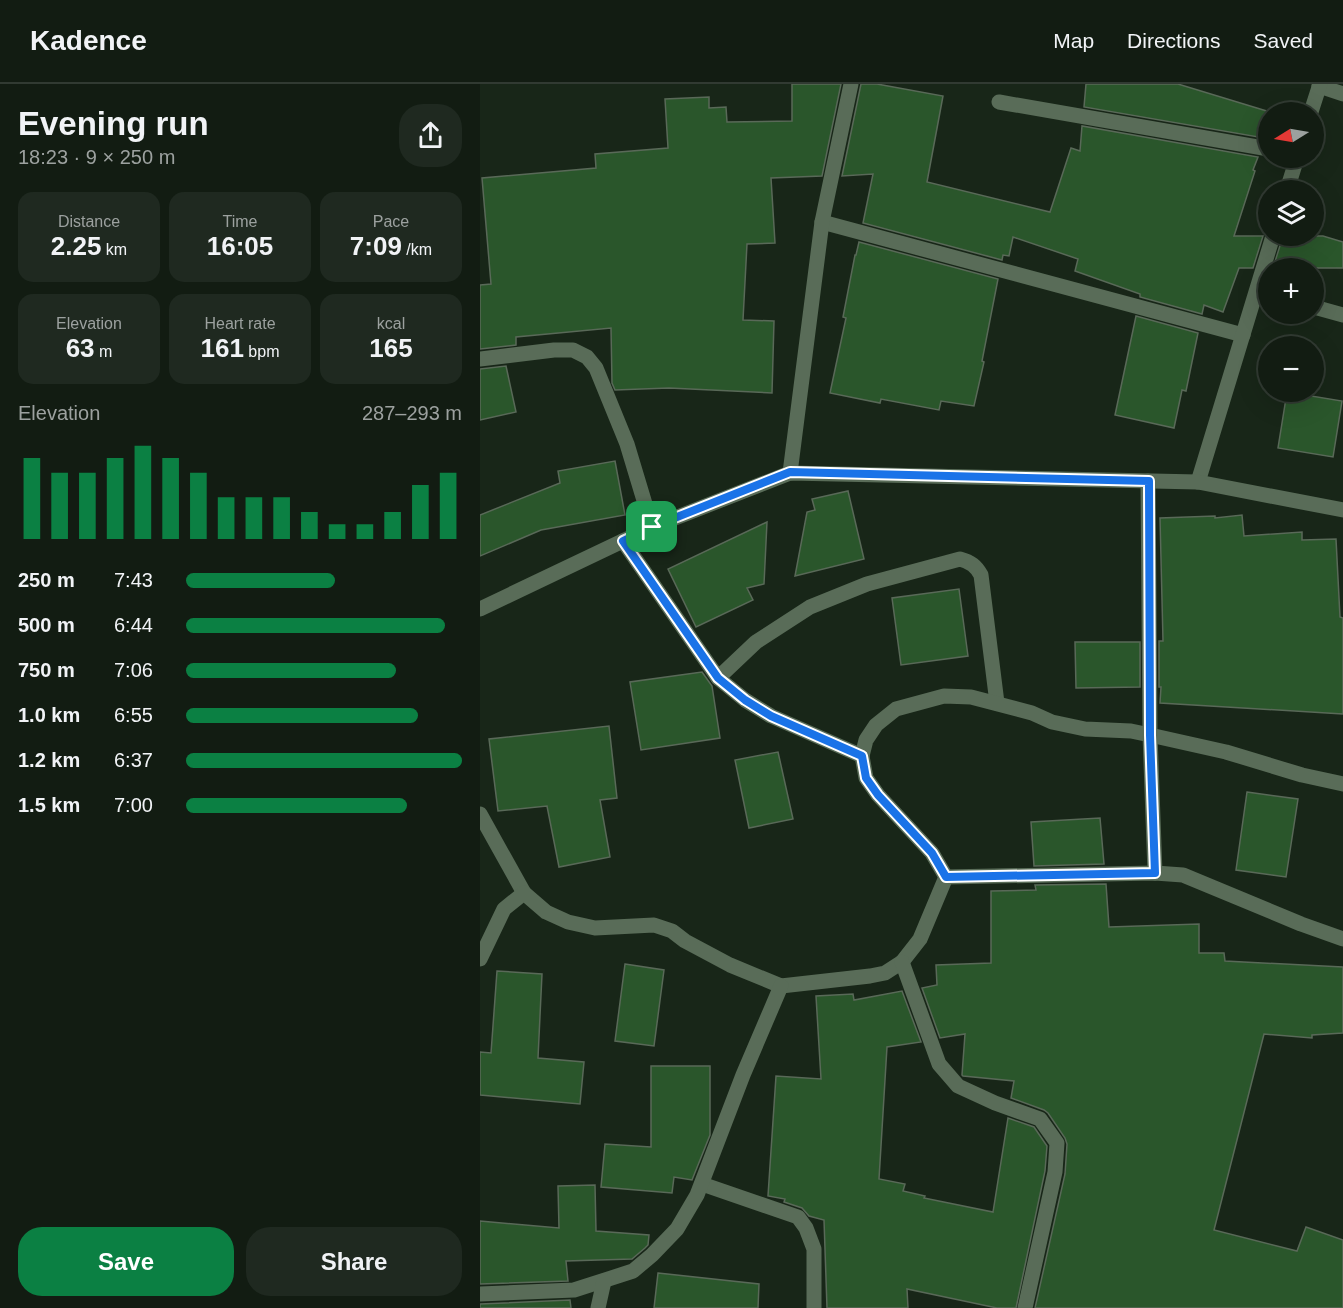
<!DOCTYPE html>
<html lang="en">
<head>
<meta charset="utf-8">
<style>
	body { margin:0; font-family:Helvetica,sans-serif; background:#1f2920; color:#f1f3f6; height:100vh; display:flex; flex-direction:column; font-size:22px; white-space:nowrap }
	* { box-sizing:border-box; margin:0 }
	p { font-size:20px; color:#9ca19f }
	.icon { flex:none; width:33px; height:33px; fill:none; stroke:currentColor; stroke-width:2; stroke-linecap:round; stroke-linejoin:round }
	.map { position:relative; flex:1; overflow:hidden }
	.sheet { display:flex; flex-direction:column; background:#121c12; width:480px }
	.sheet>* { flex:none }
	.needle { width:39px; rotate:259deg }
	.fabs { position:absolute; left:778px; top:18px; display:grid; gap:12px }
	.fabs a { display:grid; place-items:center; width:66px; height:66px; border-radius:50%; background:#121c12; box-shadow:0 6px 24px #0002,0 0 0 2px #313a32; font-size:30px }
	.pin { position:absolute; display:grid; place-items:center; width:51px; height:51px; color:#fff; margin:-26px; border-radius:12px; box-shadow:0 3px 9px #0006 }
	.round { display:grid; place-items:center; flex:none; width:63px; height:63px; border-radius:24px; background:#1f2920 }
	.summary { display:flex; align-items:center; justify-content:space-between; height:102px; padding:0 18px }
	h1 { font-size:33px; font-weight:700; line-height:45px }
	.metrics { display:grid; grid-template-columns:repeat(3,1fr); gap:9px; height:102px; padding:6px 18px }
	.metrics div { display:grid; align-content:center; border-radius:15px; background:#1f2920; text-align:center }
	.metrics b { font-size:26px; font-weight:700 }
	.metrics small { font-size:16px; font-weight:400 }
	.metrics p { font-size:16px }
	.chart { height:168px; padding:12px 18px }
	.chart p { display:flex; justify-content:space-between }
	.chart svg { width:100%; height:108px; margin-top:6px; stroke:#0b8043; stroke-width:6 }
	.action { display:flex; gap:12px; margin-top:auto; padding:12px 18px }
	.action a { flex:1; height:69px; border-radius:24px; background:#0b8043; color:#fff; font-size:24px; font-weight:700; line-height:69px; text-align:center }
	.action a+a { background:#1f2920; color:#f1f3f6 }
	ul { padding:0 18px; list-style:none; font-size:20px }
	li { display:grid; grid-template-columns:96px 72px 1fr; align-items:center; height:45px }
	li i { height:15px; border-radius:8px; background:#0b8043 }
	header { display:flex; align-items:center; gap:36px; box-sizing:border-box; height:84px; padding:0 30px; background:#121c12; border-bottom:2px solid #313a32 }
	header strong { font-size:28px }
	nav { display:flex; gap:33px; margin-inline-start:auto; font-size:21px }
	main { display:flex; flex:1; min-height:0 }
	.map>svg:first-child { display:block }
	.building { fill:#2a562b; stroke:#596958; stroke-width:1.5 }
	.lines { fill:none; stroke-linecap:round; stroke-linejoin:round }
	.minor { stroke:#596c58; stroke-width:15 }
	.route-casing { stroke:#fff; stroke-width:12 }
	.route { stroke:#1a73e8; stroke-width:8 }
</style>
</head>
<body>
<header>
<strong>Kadence</strong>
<nav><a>Map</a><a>Directions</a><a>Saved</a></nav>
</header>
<main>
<section class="sheet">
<div class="summary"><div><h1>Evening run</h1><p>18:23 · 9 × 250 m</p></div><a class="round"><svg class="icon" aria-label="share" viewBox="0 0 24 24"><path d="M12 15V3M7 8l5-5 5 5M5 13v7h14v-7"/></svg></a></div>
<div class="metrics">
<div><p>Distance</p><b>2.25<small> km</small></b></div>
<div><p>Time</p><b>16:05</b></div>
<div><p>Pace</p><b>7:09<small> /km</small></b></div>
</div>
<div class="metrics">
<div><p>Elevation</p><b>63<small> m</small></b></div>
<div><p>Heart rate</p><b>161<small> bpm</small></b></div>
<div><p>kcal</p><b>165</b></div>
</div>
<div class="chart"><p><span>Elevation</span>287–293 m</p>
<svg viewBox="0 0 160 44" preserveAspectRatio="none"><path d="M5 44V11M15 44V17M25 44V17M35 44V11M45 44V6M55 44V11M65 44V17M75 44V27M85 44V27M95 44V27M105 44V33M115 44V38M125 44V38M135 44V33M145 44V22M155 44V17"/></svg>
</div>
<ul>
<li><b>250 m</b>7:43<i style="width:54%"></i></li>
<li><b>500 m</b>6:44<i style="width:94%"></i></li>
<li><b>750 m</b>7:06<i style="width:76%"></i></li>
<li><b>1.0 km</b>6:55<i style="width:84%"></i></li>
<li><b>1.2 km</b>6:37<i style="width:100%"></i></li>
<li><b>1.5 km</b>7:00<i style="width:80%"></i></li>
</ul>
<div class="action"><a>Save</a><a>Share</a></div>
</section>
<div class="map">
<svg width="863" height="1224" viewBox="0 0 863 1224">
	<rect width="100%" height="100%" fill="#182618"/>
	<!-- building -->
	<g class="building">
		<polygon points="312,0 361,0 342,92 291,94 295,159 267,160 263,236 294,237 292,309 189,304 135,306 132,299 131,244 36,253 36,261 0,265 0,201 11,200 2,94 116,84 115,70 188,64 185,15 229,13 229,24 246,23 247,38 312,37"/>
		<polygon points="381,0 397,0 463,12 447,98 570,128 591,64 600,67 602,42 778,73 773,86 775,87 754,152 783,152 773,184 759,184 743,228 724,221 722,230 660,213 660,210 595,187 598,175 533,153 529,172 523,171 522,176 383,139 393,90 362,92"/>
		<polygon points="606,0 698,0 790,28 789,28 789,41 784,54 604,23"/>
		<polygon points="803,152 843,152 863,158 863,184 793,184"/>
		<polygon points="379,158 518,195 502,277 504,278 494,322 461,317 459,326 401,315 400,319 350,309 366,234 363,233 375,171 376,171"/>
		<polygon points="656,232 718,249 706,307 702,306 694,344 635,331"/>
		<polygon points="26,282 36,328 0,336 0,285"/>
		<polygon points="807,308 862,317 853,373 798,364"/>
		<polygon points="135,377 145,431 61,446 0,472 0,431 80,399 78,387"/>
		<polygon points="368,407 384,475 315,492 327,428 335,426 332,415"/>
		<polygon points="762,431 764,452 822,448 822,456 856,455 860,533 863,534 863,630 680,619 681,603 679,603 679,557 683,557 680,434 735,432 735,434"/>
		<polygon points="287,438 284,500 267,504 273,516 216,543 188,485"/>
		<polygon points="479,505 488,572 421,581 412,514"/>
		<polygon points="595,558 660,558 660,603 596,604"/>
		<polygon points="222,588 232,602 240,654 161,666 150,598"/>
		<polygon points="129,642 137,714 120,716 130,773 79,783 67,722 18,727 9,655"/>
		<polygon points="298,668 313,735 269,744 255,676"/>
		<polygon points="767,708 818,715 806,793 756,786"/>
		<polygon points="620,734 624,780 554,782 551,738"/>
		<polygon points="626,800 629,843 719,840 719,869 744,869 745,877 863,883 863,949 832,951 832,954 784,950 734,1146 817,1167 826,1143 863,1156 863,1224 555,1224 585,1090 587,1060 585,1054 568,1029 564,1026 531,1014 534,997 483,992 482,991 485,950 460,954 442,904 457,901 456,881 511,879 511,807 556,806 555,801"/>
		<polygon points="145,880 184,886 174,962 135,957"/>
		<polygon points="17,887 62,890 58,974 104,978 100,1020 0,1011 0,968 11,969"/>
		<polygon points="422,907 441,958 407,963 399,1095 425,1100 423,1107 445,1112 444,1114 513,1128 528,1034 554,1043 567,1062 565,1087 536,1224 517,1224 427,1205 428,1224 347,1224 344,1136 329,1132 322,1124 304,1118 305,1115 288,1112 296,992 341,995 336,912 373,910 374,916"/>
		<polygon points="171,982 230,982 230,1051 212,1096 194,1093 192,1109 121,1103 125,1060 171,1063"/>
		<polygon points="115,1101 116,1147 169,1151 168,1161 165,1164 152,1175 86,1177 88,1197 0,1200 0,1137 79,1144 78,1102"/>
		<polygon points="178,1189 279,1200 278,1224 174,1224"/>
		<polygon points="90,1216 91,1224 0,1224 0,1220"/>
	</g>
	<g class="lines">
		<!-- minor -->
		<g class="minor">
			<polyline points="839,2 863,10"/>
			<polyline points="519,18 789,65"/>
			<polyline points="831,28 840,0"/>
			<polyline points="807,106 817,74"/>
			<polyline points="342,138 763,251"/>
			<polyline points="834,223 863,231"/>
			<polyline points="0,275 74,266 93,266 107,273 116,284 147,360 172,443"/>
			<polyline points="310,389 342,138 371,0"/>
			<polyline points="668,397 670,651 675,789"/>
			<polyline points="718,398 793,152"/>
			<polyline points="143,457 238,594 265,616 291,632 382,672"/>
			<polyline points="0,525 172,443 310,389 718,398 863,426"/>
			<path d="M 238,594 L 276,558 L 330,523 L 387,500 L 480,475 C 491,478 496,482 501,491 L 517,619"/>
			<polyline points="0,730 44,809"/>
			<polyline points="466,793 675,789 703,791 821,840 863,855"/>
			<polyline points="0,875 24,825 44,809 66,828 88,838 115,844 174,841 192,847 205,857 250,881 301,902 390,892 405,889 422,878 440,855 466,793 452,769 398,711 386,694 382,672 386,656 396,641 416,625 464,612 491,613 552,629 572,638 605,645 651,647 670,651 746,668 822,691 863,700"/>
			<polyline points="422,878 459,980 478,1002 515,1019 560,1035 577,1059 575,1088 545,1224"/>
			<polyline points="222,1100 318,1133 326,1144 334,1165 334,1224"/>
			<polyline points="0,1210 94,1206 153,1187 172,1171 197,1145 217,1111 263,991 301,902"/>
			<polyline points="118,1224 124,1197"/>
		</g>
	</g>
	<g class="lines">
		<!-- route casing -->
		<g class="route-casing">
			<polygon id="route" points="310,388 669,397 670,651 675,789 466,793 452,769 398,711 386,694 382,672 291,632 265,616 238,594 143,457 172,443"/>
		</g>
		<!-- route -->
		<use href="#route" class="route"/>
	</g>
</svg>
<div class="fabs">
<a><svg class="needle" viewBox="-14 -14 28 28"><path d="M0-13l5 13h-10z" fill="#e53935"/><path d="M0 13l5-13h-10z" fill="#9ca19f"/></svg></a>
<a><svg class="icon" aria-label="layers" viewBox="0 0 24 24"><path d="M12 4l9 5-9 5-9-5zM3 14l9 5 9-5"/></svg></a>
<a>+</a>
<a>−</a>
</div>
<div class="pin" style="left:172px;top:443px;background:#1e9e55"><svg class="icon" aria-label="arrive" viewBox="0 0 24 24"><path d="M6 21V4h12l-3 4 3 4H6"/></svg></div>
</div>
</main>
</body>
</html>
